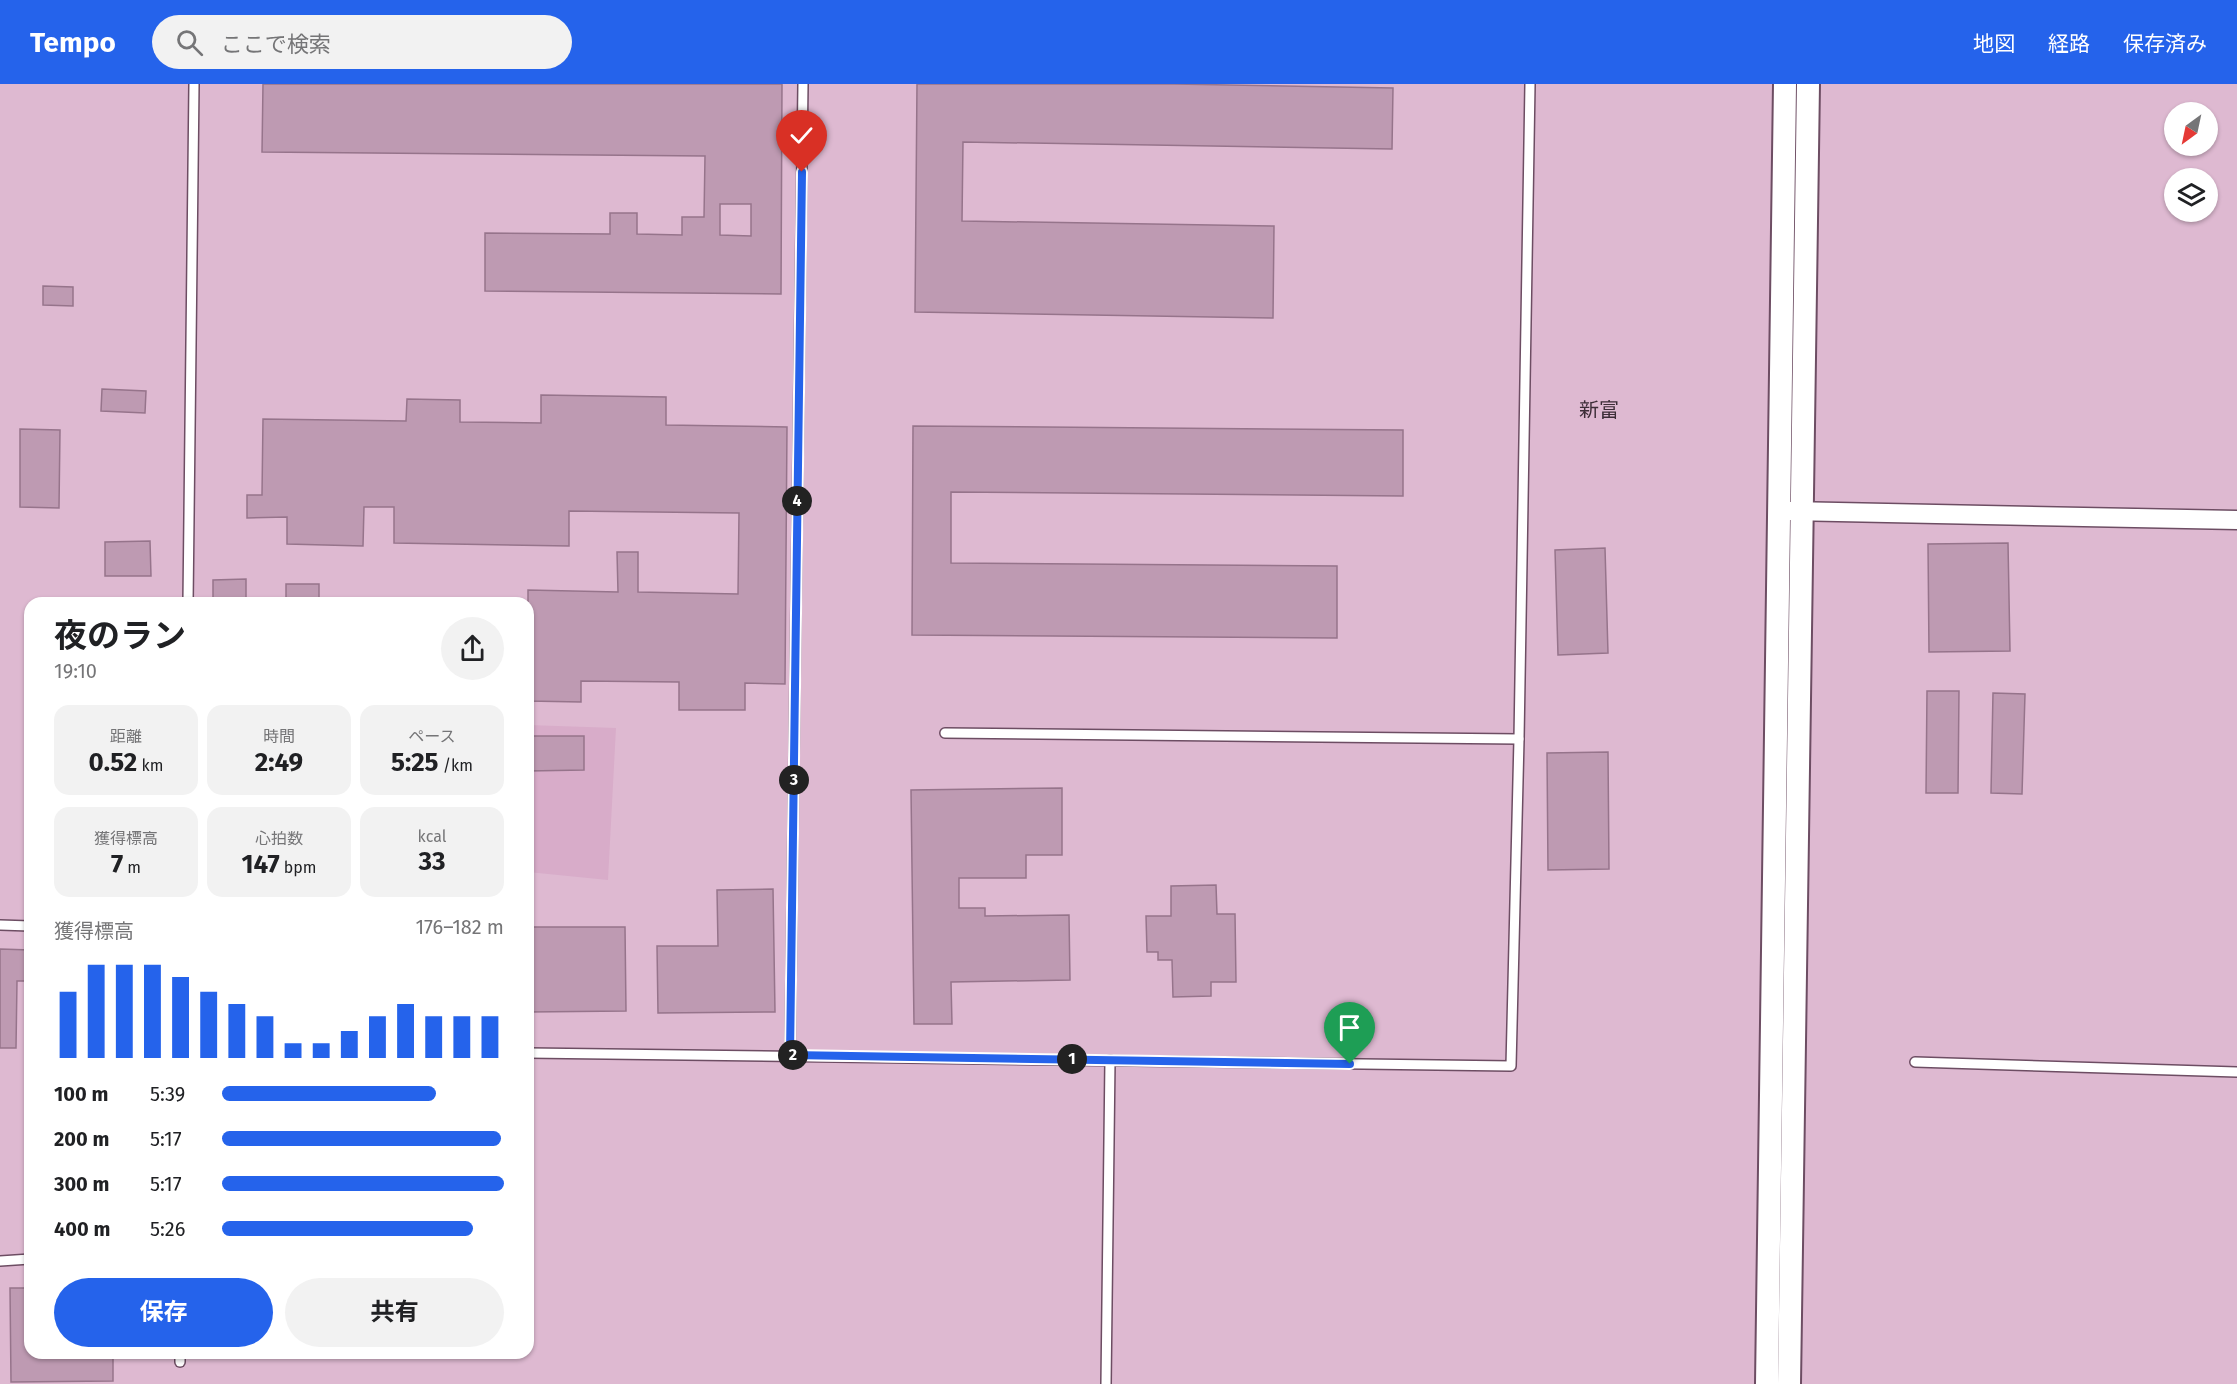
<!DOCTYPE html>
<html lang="ja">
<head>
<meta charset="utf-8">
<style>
	body { margin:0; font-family:"Fira Sans","Noto Sans JP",sans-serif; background:#f2f2f2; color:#202124; height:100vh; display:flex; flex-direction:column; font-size:22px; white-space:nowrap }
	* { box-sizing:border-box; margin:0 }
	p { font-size:20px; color:#757577 }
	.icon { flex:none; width:33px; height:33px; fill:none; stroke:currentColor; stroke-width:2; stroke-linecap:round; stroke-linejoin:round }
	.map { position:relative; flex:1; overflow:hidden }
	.side { position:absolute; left:24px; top:513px; width:510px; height:762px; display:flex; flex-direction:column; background:#fff; border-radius:18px; box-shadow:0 2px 4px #0004 }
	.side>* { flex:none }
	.needle { width:39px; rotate:213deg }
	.tools { position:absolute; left:2164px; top:18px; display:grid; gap:12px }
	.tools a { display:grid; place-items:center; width:54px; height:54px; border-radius:50%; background:#fff; box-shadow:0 2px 4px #0004; font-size:30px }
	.pin { position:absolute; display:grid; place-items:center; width:51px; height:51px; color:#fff; margin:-62px -26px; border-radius:50% 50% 50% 0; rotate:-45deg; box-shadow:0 0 6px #0007 }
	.pin .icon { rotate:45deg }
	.km { position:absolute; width:30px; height:30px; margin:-15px; border-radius:50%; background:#222; color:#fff; font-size:16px; line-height:30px; text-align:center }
	.round { display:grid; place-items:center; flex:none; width:63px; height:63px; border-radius:32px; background:#f2f2f2 }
	.headline { display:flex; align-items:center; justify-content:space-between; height:102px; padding:0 30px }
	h1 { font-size:33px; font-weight:700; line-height:45px }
	.figures { display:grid; grid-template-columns:repeat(3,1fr); gap:9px; height:102px; padding:6px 30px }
	.figures div { display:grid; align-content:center; border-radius:15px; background:#f2f2f2; text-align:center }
	.figures b { font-size:26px; font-weight:700 }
	.figures small { font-size:16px; font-weight:400 }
	.figures p { font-size:16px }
	.chart { height:168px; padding:12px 30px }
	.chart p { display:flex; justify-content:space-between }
	.chart svg { width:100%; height:108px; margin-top:6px; stroke:#2563eb; stroke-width:6 }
	.cta { display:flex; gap:12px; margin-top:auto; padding:12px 30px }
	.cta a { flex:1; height:69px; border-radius:36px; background:#2563eb; color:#fff; font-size:24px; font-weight:700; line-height:69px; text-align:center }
	.cta a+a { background:#f2f2f2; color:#202124 }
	ul { padding:0 30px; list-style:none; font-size:20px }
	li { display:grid; grid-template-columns:96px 72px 1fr; align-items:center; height:45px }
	li i { height:15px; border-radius:8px; background:#2563eb }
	header { display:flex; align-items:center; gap:36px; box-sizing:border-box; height:84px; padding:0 30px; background:#2563eb; color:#fff }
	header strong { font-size:28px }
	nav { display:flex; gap:33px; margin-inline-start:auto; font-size:21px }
	.search { width:420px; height:54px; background:#f2f2f2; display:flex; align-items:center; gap:15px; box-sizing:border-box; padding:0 21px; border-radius:33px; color:#757577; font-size:22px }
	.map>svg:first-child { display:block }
	.built { fill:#d8acc9 }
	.building { fill:#be9ab2; stroke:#96748b; stroke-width:1.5; fill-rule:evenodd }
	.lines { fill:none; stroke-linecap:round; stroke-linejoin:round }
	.service-casing { stroke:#6d4d63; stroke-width:12 }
	.minor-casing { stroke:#6d4d63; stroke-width:21 }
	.tertiary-casing { stroke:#6d4d63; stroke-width:26 }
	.service { stroke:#fff; stroke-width:9 }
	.minor { stroke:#fff; stroke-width:18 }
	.tertiary { stroke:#fff; stroke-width:22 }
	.route-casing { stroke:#fff; stroke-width:12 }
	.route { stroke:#2563eb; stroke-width:8 }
	.labels { text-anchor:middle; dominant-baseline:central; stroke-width:5; stroke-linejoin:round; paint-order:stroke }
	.neighbourhood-label { font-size:20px; fill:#3c2d37; stroke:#deb9d1 }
</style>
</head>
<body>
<header>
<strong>Tempo</strong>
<div class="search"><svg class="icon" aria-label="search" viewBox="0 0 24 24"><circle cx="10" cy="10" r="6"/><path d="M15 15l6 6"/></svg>ここで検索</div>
<nav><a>地図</a><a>経路</a><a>保存済み</a></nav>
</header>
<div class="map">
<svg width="2237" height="1300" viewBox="0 0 2237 1300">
	<rect width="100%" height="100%" fill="#deb9d1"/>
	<!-- built -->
	<polygon class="built" points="528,641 616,644 608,796 528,788"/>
	<!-- building -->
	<g class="building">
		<path d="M 263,0 L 782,0 L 781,210 L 485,207 L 485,149 L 610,150 L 610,129 L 637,129 L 637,150 L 682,151 L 682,133 L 704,133 L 705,72 L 262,68 ZM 720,120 L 751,120 L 751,152 L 720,151 Z"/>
		<polygon points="917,0 1174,0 1393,4 1392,65 963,58 962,137 1274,142 1273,234 915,228"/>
		<polygon points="43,202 73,203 73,222 43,221"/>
		<polygon points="102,305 146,307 145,329 101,327"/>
		<polygon points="541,311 666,313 666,341 787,343 785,600 745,599 745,626 679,626 679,598 581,597 581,618 528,617 528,506 618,508 617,468 638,468 638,508 738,510 739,429 569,427 569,462 394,459 394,423 364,423 363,462 287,460 287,433 247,434 247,411 262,411 263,335 406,337 407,315 460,316 460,338 541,339"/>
		<polygon points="913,342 1403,346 1403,412 951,408 951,479 1337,482 1337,554 912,551"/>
		<polygon points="20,345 60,346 59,424 20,423"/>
		<polygon points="150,457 151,492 105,492 105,458"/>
		<polygon points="2008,459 2010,567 1929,568 1928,460"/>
		<polygon points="1605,464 1608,569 1558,571 1555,466"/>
		<polygon points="246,495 246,519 213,519 213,496"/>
		<rect x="286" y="500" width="33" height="19"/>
		<polygon points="1927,607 1959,607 1958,709 1926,709"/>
		<polygon points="1993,609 2025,610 2022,710 1991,709"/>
		<polygon points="528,652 584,652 584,686 528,687"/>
		<polygon points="1608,668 1609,785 1548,786 1547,669"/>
		<polygon points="1062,704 1062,771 1026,771 1026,794 959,794 959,824 985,824 985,832 1069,831 1070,896 951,898 952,940 914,940 911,706"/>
		<polygon points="1216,801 1217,830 1235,830 1236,898 1211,898 1211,912 1173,913 1172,876 1158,876 1158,868 1147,868 1146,832 1171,832 1171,802"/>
		<polygon points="773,805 775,928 658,929 657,862 718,862 717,806"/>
		<polygon points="528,843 625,843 626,927 528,928"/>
		<polygon points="0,865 30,866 30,897 17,897 16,964 0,964"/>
		<polygon points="10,1204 30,1204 30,1269 113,1269 113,1297 11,1298"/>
	</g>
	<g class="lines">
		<!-- service casing -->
		<g class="service-casing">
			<g id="service">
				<polyline points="188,519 194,0"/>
				<polyline points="945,649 1519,655"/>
				<polyline points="0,841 30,842"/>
				<polyline points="528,969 1511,982 1519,655 1530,0"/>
				<polyline points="790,971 803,0"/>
				<polyline points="1915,978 2237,988"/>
				<polyline points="0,1177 30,1175"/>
				<polyline points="180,1278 180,1269"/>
				<polyline points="1106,1300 1110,976"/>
			</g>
		</g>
		<!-- minor casing -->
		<g class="minor-casing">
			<polyline id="minor" points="1789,427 2237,436"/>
		</g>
		<!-- tertiary casing -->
		<g class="tertiary-casing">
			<g id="tertiary">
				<polyline points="1767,1300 1785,0"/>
				<polyline points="1789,1300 1808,0"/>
			</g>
		</g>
		<!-- service -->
		<use href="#service" class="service"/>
		<!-- minor -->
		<use href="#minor" class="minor"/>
		<!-- tertiary -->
		<use href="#tertiary" class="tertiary"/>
	</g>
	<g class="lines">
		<!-- route casing -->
		<g class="route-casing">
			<polyline id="route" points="802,88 790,971 1350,980"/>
		</g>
		<!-- route -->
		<use href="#route" class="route"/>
	</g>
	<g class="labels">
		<!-- neighbourhood labels -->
		<g class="neighbourhood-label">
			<text x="1599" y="326">新富</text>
		</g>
	</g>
</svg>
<div class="tools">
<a><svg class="needle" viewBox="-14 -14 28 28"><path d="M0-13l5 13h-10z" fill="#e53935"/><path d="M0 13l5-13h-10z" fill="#757577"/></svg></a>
<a><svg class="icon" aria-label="layers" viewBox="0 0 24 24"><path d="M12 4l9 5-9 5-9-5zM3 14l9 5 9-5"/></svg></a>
</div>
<div class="pin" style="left:1350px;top:980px;background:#1e9e55"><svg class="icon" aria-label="arrive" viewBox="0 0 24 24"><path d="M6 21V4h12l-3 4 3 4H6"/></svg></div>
<div class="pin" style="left:802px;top:88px;background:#d93025"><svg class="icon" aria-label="check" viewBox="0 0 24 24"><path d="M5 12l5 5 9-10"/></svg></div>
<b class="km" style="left:1072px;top:975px">1</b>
<b class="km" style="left:793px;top:971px">2</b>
<b class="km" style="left:794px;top:696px">3</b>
<b class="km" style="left:797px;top:417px">4</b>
<section class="side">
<div class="headline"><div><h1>夜のラン</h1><p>19:10</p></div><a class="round"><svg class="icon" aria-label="share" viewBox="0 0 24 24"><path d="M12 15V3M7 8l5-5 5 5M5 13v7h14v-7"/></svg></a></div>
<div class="figures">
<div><p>距離</p><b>0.52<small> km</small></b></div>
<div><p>時間</p><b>2:49</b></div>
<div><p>ペース</p><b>5:25<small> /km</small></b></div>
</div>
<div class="figures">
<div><p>獲得標高</p><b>7<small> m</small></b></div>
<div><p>心拍数</p><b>147<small> bpm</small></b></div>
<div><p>kcal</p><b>33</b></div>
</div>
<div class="chart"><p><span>獲得標高</span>176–182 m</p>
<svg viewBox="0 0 160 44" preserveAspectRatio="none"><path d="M5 44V17M15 44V6M25 44V6M35 44V6M45 44V11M55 44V17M65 44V22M75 44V27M85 44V38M95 44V38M105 44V33M115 44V27M125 44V22M135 44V27M145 44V27M155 44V27"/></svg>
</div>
<ul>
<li><b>100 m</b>5:39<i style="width:76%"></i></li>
<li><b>200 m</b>5:17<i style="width:99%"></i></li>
<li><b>300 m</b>5:17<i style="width:100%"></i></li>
<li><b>400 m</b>5:26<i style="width:89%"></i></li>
</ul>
<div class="cta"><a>保存</a><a>共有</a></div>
</section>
</div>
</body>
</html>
